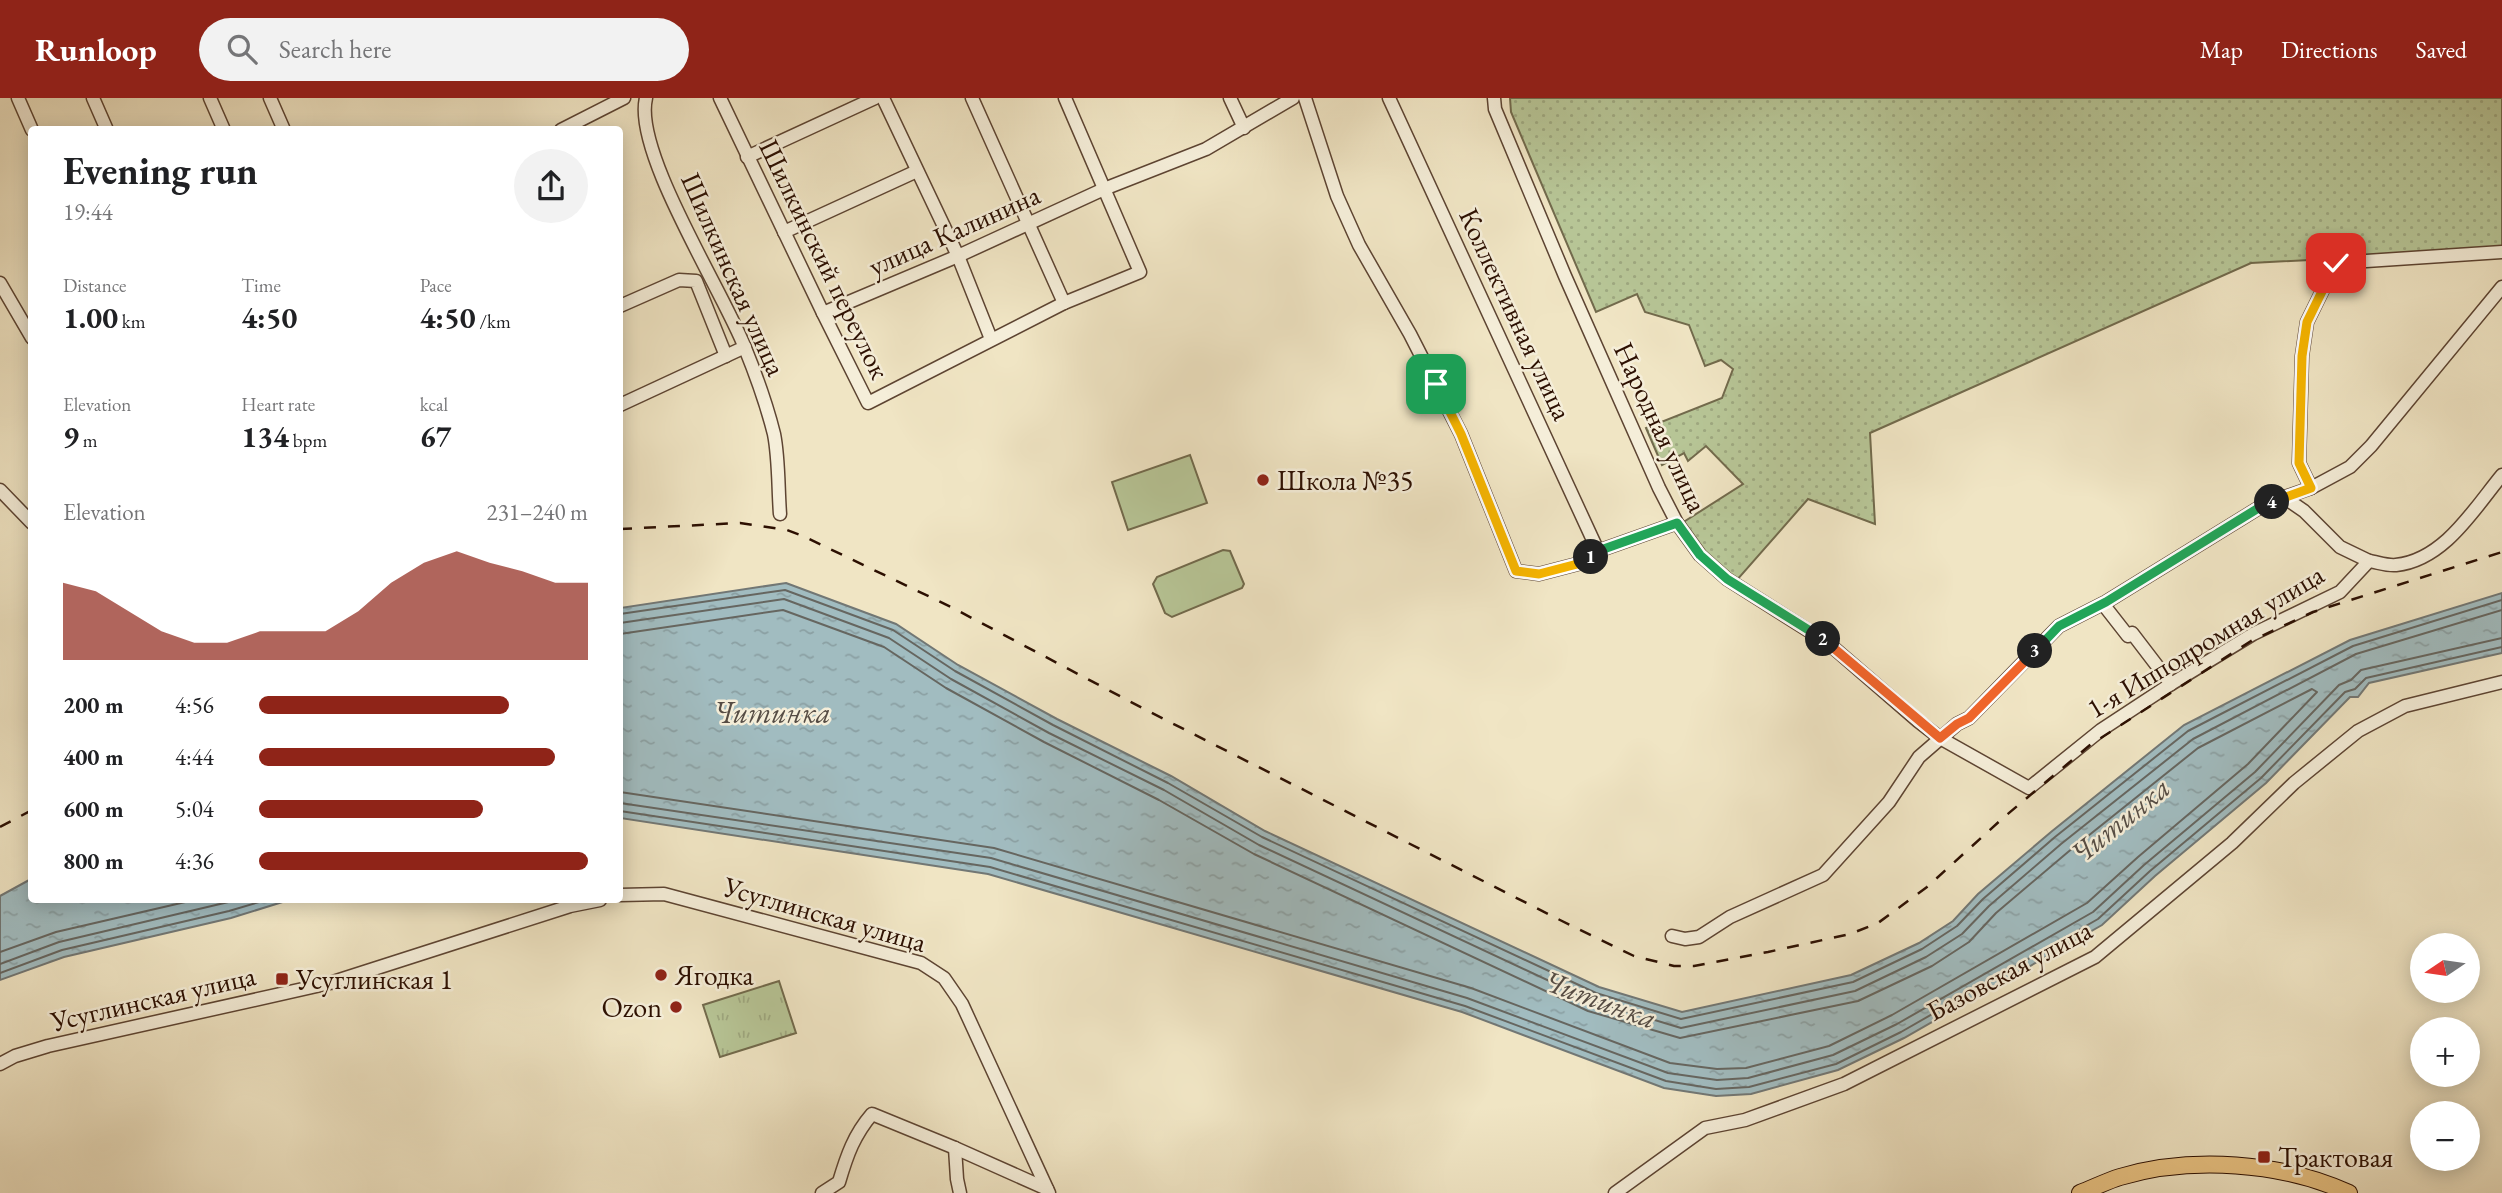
<!DOCTYPE html>
<html lang="en">
<head>
<meta charset="utf-8">
<style>
	body { margin:0; font-family:"EB Garamond",serif; background:#f2f2f2; color:#202124; height:100vh; display:flex; flex-direction:column; font-size:26px; white-space:nowrap }
	* { box-sizing:border-box; margin:0 }
	p { font-size:23px; color:#757577 }
	.icon { flex:none; width:38px; height:38px; fill:none; stroke:currentColor; stroke-width:2; stroke-linecap:round; stroke-linejoin:round }
	.map { position:relative; flex:1; overflow:hidden }
	.side { position:absolute; left:28px; top:28px; width:595px; height:777px; display:flex; flex-direction:column; background:#fff; border-radius:7px; box-shadow:0 4px 18px #0003 }
	.side>* { flex:none }
	.needle { width:46px; rotate:257deg }
	.buttons { position:absolute; left:2410px; top:835px; display:grid; gap:14px }
	.buttons a { display:grid; place-items:center; width:70px; height:70px; border-radius:50%; background:#fff; box-shadow:0 4px 18px #0003; font-size:35px }
	.pin { position:absolute; display:grid; place-items:center; width:60px; height:60px; color:#fff; margin:-30px; border-radius:14px; box-shadow:0 4px 10px #0006 }
	.km { position:absolute; width:35px; height:35px; margin:-18px; border-radius:50%; background:#222; color:#fff; font-size:19px; line-height:35px; text-align:center }
	.round { display:grid; place-items:center; flex:none; width:74px; height:74px; border-radius:37px; background:#f2f2f2 }
	.head { display:flex; align-items:center; justify-content:space-between; height:119px; padding:0 35px }
	h1 { font-size:38px; font-weight:700; line-height:52px }
	.metrics { display:grid; grid-template-columns:repeat(3,1fr); gap:10px; height:119px; padding:7px 35px }
	.metrics div { display:grid; align-content:center }
	.metrics b { font-size:30px; font-weight:700 }
	.metrics small { font-size:19px; font-weight:400 }
	.metrics p { font-size:19px }
	.chart { height:196px; padding:14px 35px }
	.chart p { display:flex; justify-content:space-between }
	.chart svg { width:100%; height:126px; margin-top:7px; fill:#8f2418; opacity:.7 }
	ul { padding:0 35px; list-style:none; font-size:23px }
	li { display:grid; grid-template-columns:112px 84px 1fr; align-items:center; height:52px }
	li i { height:18px; border-radius:9px; background:#8f2418 }
	header { display:flex; align-items:center; gap:42px; box-sizing:border-box; height:98px; padding:0 35px; background:#8f2418; color:#fff }
	header strong { font-size:33px }
	nav { display:flex; gap:38px; margin-inline-start:auto; font-size:24px }
	.search { width:490px; height:63px; background:#f2f2f2; display:flex; align-items:center; gap:18px; box-sizing:border-box; padding:0 24px; border-radius:38px; color:#757577; font-size:26px }
	.map>svg:first-child { display:block }
	.grass { fill:url(#grass-dots); stroke:#726a4c; stroke-width:2 }
	.park { fill:url(#park-tufts); stroke:#726a4c; stroke-width:2 }
	.pitch { fill:#b7c596; stroke:#726a4c; stroke-width:2 }
	.water { fill:url(#water-ripples); stroke:#727774; stroke-width:2 }
	.lines { fill:none; stroke-linecap:round; stroke-linejoin:round }
	.shore { stroke:#666660; stroke-width:2 }
	.minor-casing { stroke:#5d4432; stroke-width:15 }
	.major-casing { stroke:#2c0f01; stroke-width:18 }
	.minor { stroke:#f5eed9; stroke-width:12 }
	.major { stroke:#e8c282; stroke-width:16 }
	.rail { stroke:#2c0f01; stroke-width:2.5; stroke-dasharray:12 12; stroke-linecap:butt }
	.split-1-casing { stroke:#fff; stroke-width:14 }
	.split-2-casing { stroke:#fff; stroke-width:14 }
	.split-3-casing { stroke:#fff; stroke-width:14 }
	.split-4-casing { stroke:#fff; stroke-width:14 }
	.split-5-casing { stroke:#fff; stroke-width:14 }
	.split-1 { stroke:#f5b400; stroke-width:9 }
	.split-2 { stroke:#22a559; stroke-width:9 }
	.split-3 { stroke:#f0652b; stroke-width:9 }
	.split-4 { stroke:#22a559; stroke-width:9 }
	.split-5 { stroke:#f5b400; stroke-width:9 }
	.poi-dot { fill:#8f2418; stroke:#f5eed9; stroke-width:2.5 }
	.labels { text-anchor:middle; dominant-baseline:central; stroke-width:5; stroke-linejoin:round; paint-order:stroke }
	.street-label { font-size:28px; fill:#2c0f01; stroke:#f5eed9 }
	.poi-label { font-size:28px; fill:#2c0f01; stroke:#f5eed9; text-anchor:start }
	.water-label { font-size:30px; font-style:italic; fill:#554c44; stroke:#f5eed9 }
</style>
</head>
<body>
<header>
<strong>Runloop</strong>
<div class="search"><svg class="icon" aria-label="search" viewBox="0 0 24 24"><circle cx="10" cy="10" r="6"/><path d="M15 15l6 6"/></svg>Search here</div>
<nav><a>Map</a><a>Directions</a><a>Saved</a></nav>
</header>
<div class="map">
<svg width="2502" height="1095" viewBox="0 0 2502 1095">
	<defs>
		<pattern id="grass-dots" width="8" height="8" patternUnits="userSpaceOnUse" patternTransform="scale(1.75)"><rect width="8" height="8" fill="#b7c596"/><path d="M2 2h.1M6 6h.1" fill="none" stroke="#9ea880" stroke-width="1.8" stroke-linecap="round"/></pattern>
		<pattern id="park-tufts" width="24" height="20" patternUnits="userSpaceOnUse" patternTransform="scale(1.75)"><rect width="24" height="20" fill="#b7c596"/><path d="M3 7l-1-3M5 7V3M7 7l1-3M15 17l-1-3M17 17v-4M19 17l1-3" fill="none" stroke="#9ea880"/></pattern>
		<pattern id="water-ripples" width="26" height="14" patternUnits="userSpaceOnUse" patternTransform="scale(1.75)"><rect width="26" height="14" fill="#a1bcc0"/><path d="M2 4q2-2 4 0t4 0M15 11q2-2 4 0t4 0" fill="none" stroke="#8ba0a3"/></pattern>
	</defs>
	<rect width="100%" height="100%" fill="#f0e5c4"/>
	<filter id="stains"><feTurbulence type="fractalNoise" baseFrequency=".00286" numOctaves="4"/><feColorMatrix values="0 0 0 0 .2 0 0 0 0 .09 0 0 0 0 .02 0 0 0 .5 -.17"/></filter>
	<radialGradient id="worn" r=".72"><stop offset=".6" stop-color="#630" stop-opacity="0"/><stop offset="1" stop-color="#630" stop-opacity=".3"/></radialGradient>
	<!-- grass -->
	<polygon class="grass" points="1510,0 2502,0 2502,152 2251,165 1870,335 1875,426 1808,401 1737,482 1700,453 1682,425 1743,386 1706,348 1688,363 1684,355 1662,367 1646,330 1722,300 1733,271 1721,262 1705,268 1689,227 1645,214 1637,196 1596,214 1511,14"/>
	<!-- park -->
	<polygon class="park" points="779,883 796,935 720,959 703,907"/>
	<!-- pitch -->
	<g class="pitch">
		<polygon points="1190,357 1207,405 1128,432 1112,384"/>
		<polygon points="1223,452 1230,453 1244,486 1242,490 1172,519 1165,515 1153,486 1157,479"/>
	</g>
	<!-- water -->
	<g class="water">
		<polygon points="786,485 896,526 958,567 1057,621 1171,678 1265,733 1599,889 1682,914 1851,877 1919,845 1953,823 1978,796 2051,734 2184,627 2350,542 2502,495 2502,555 2369,585 2358,599 2350,599 2266,685 2155,778 2102,827 1904,940 1838,972 1751,996 1716,998 1664,990 1462,914 988,776 620,720 620,510"/>
		<polygon points="31,781 32,802 289,802 231,820 64,859 0,882 0,798"/>
	</g>
	<g class="lines">
		<!-- shore -->
		<g class="shore">
			<polyline points="620,516 785,492 893,532 955,573 1053,627 1168,685 1262,739 1596,895 1681,921 1853,884 1922,851 1957,828 1983,801 2055,739 2188,633 2353,548 2502,502"/>
			<polyline points="620,525 784,501 889,540 951,581 1049,635 1164,692 1259,747 1592,903 1681,930 1855,893 1926,859 1962,836 1989,808 2061,746 2193,641 2356,556 2502,512"/>
			<polyline points="620,536 783,512 884,549 946,590 1044,644 1159,702 1254,756 1588,913 1680,940 1858,903 1932,868 1969,844 1996,815 2068,754 2198,650 2312,591 2317,594 2248,666 2138,759 2087,805 1892,917 1829,948 1746,970 1717,971 1670,965 1471,890 994,750 620,694"/>
			<polyline points="620,705 991,760 1467,900 1668,975 1717,982 1748,980 1833,957 1897,926 2093,814 2144,767 2255,674 2339,587 2351,582 2361,572 2502,540"/>
			<polyline points="620,713 990,769 1465,908 1666,983 1716,991 1749,989 1836,966 1901,934 2098,821 2150,773 2261,680 2345,594 2355,591 2366,580 2502,549"/>
			<polyline points="0,854 56,834 194,802"/>
			<polyline points="0,866 59,844 237,802"/>
			<polyline points="0,875 62,852 229,813 266,802"/>
		</g>
		<!-- minor casing -->
		<g class="minor-casing">
			<g id="minor">
				<polyline points="18,0 32,32"/>
				<polyline points="93,0 107,32"/>
				<polyline points="210,0 224,32"/>
				<polyline points="270,0 284,32"/>
				<path d="M 646,0 C 633,54 723,193 745,250 C 756,277 767,308 774,336 C 779,361 778,390 780,416"/>
				<polyline points="720,0 823,215 868,305 1064,205 1140,174 1065,0"/>
				<polyline points="883,0 958,158 991,241"/>
				<polyline points="972,0 1064,205"/>
				<polyline points="1230,0 1244,30"/>
				<polyline points="1305,0 1337,98 1359,147 1410,236 1461,336 1516,473 1539,476 1585,464 1598,453 1677,425"/>
				<polyline points="1389,0 1598,453"/>
				<path d="M 1494,0 L 1495,11 L 1565,178 L 1659,390 L 1677,425 L 1700,457 L 1727,481 L 1828,545 L 1918,623 L 1940,640 L 2029,690 L 2101,632 L 2171,586 L 2253,536 L 2340,494 L 2369,463 C 2377,464 2387,468 2396,467 C 2444,462 2474,411 2502,377"/>
				<polyline points="561,32 624,0"/>
				<polyline points="747,59 875,0"/>
				<polyline points="784,134 917,73"/>
				<polyline points="0,185 32,240"/>
				<polyline points="620,208 679,182 696,183 726,258"/>
				<polyline points="823,215 958,158 1104,91 1206,51 1293,0"/>
				<polyline points="620,307 745,249"/>
				<polyline points="2311,390 2299,365 2302,258 2307,224 2336,165 2502,154"/>
				<polyline points="0,392 32,425"/>
				<polyline points="2285,400 2304,413 2340,449 2369,463"/>
				<polyline points="2103,506 2128,538 2132,535 2171,586"/>
				<polyline points="620,797 664,796 921,865 944,880 962,906 1049,1095"/>
				<polyline points="1672,838 1685,841 1699,839 1730,819 1823,777 1889,704 1919,659 1957,626 1969,620 2059,528 2106,504 2265,406 2311,390 2350,369 2371,348 2502,189"/>
				<polyline points="0,966 15,958 48,948 330,885 570,808 600,802"/>
				<polyline points="955,1050 957,1081 960,1095"/>
				<path d="M 822,1095 L 839,1084 C 847,1057 854,1037 872,1016 L 955,1050 L 1047,1091"/>
				<polyline points="1615,1095 1705,1030 1745,1022 1844,986 2095,859 2232,745 2294,685 2358,633 2405,608 2502,584"/>
			</g>
		</g>
		<!-- major casing -->
		<g class="major-casing">
			<path id="major" d="M 2080,1095 C 2093,1090 2107,1083 2120,1079 C 2191,1058 2282,1064 2349,1095"/>
		</g>
		<!-- minor -->
		<use href="#minor" class="minor"/>
		<!-- major -->
		<use href="#major" class="major"/>
		<!-- rail -->
		<g class="rail">
			<polyline points="620,431 740,425 787,432 803,438 951,509 1150,614 1560,822 1634,858 1674,868 1694,868 1768,854 1850,836 1878,825 1927,789 2003,720 2090,647 2251,543 2313,514 2502,454"/>
			<polyline points="0,729 32,712"/>
		</g>
	</g>
	<g class="lines">
		<!-- split-1 casing -->
		<g class="split-1-casing">
			<polyline id="split-1" points="1436,286 1461,336 1516,473 1539,476 1585,464 1591,459"/>
		</g>
		<!-- split-2 casing -->
		<g class="split-2-casing">
			<polyline id="split-2" points="1591,459 1598,453 1677,425 1700,457 1727,481 1823,541"/>
		</g>
		<!-- split-3 casing -->
		<g class="split-3-casing">
			<polyline id="split-3" points="1823,541 1940,640 1957,626 1969,620 2035,553"/>
		</g>
		<!-- split-4 casing -->
		<g class="split-4-casing">
			<polyline id="split-4" points="2035,553 2059,528 2106,504 2265,406 2272,404"/>
		</g>
		<!-- split-5 casing -->
		<g class="split-5-casing">
			<polyline id="split-5" points="2272,404 2311,390 2299,365 2302,258 2307,224 2336,165"/>
		</g>
		<!-- split-1 -->
		<use href="#split-1" class="split-1"/>
		<!-- split-2 -->
		<use href="#split-2" class="split-2"/>
		<!-- split-3 -->
		<use href="#split-3" class="split-3"/>
		<!-- split-4 -->
		<use href="#split-4" class="split-4"/>
		<!-- split-5 -->
		<use href="#split-5" class="split-5"/>
	</g>
	<!-- markers -->
	<g class="poi-dot">
		<circle cx="1263" cy="382" r="7"/>
		<circle cx="661" cy="877" r="7"/>
		<rect x="275" y="874" width="14" height="14" rx="3.5"/>
		<circle cx="676" cy="909" r="7"/>
		<rect x="2257" y="1052" width="14" height="14" rx="3.5"/>
	</g>
	<g class="labels">
		<!-- street labels -->
		<g class="street-label">
			<text transform="translate(954 132) rotate(-24)">улица Калинина</text>
			<text transform="translate(825 161) rotate(64)">Шилкинский переулок</text>
			<text transform="translate(734 176) rotate(66)">Шилкинская улица</text>
			<text transform="translate(1516 216) rotate(65)">Коллективная улица</text>
			<text transform="translate(1661 329) rotate(65)">Народная улица</text>
			<text transform="translate(2205 543) rotate(-31)">1-я Ипподромная улица</text>
			<text transform="translate(825 816) rotate(16)">Усуглинская улица</text>
			<text transform="translate(2009 872) rotate(-28)">Базовская улица</text>
			<text transform="translate(153 900) rotate(-13)">Усуглинская улица</text>
		</g>
		<!-- poi labels -->
		<g class="poi-label">
			<text x="1277" y="382">Школа №35</text>
			<text x="675" y="877">Ягодка</text>
			<text x="296" y="881">Усуглинская 1</text>
			<text x="662" y="909" text-anchor="end">Ozon</text>
			<text x="2278" y="1059">Трактовая</text>
		</g>
		<!-- water labels -->
		<g class="water-label">
			<text x="772" y="614">Читинка</text>
			<text transform="translate(2120 722) rotate(-39)">Читинка</text>
			<text transform="translate(1600 901) rotate(20)">Читинка</text>
		</g>
	</g>
	<rect width="100%" height="100%" filter="url(#stains)"/>
	<rect width="100%" height="100%" fill="url(#worn)"/>
</svg>
<div class="buttons">
<a><svg class="needle" viewBox="-14 -14 28 28"><path d="M0-13l5 13h-10z" fill="#e53935"/><path d="M0 13l5-13h-10z" fill="#757577"/></svg></a>
<a>+</a>
<a>−</a>
</div>
<div class="pin" style="left:1436px;top:286px;background:#1e9e55"><svg class="icon" aria-label="arrive" viewBox="0 0 24 24"><path d="M6 21V4h12l-3 4 3 4H6"/></svg></div>
<div class="pin" style="left:2336px;top:165px;background:#d93025"><svg class="icon" aria-label="check" viewBox="0 0 24 24"><path d="M5 12l5 5 9-10"/></svg></div>
<b class="km" style="left:1591px;top:459px">1</b>
<b class="km" style="left:1823px;top:541px">2</b>
<b class="km" style="left:2035px;top:553px">3</b>
<b class="km" style="left:2272px;top:404px">4</b>
<section class="side">
<div class="head"><div><h1>Evening run</h1><p>19:44</p></div><a class="round"><svg class="icon" aria-label="share" viewBox="0 0 24 24"><path d="M12 15V3M7 8l5-5 5 5M5 13v7h14v-7"/></svg></a></div>
<div class="metrics">
<div><p>Distance</p><b>1.00<small> km</small></b></div>
<div><p>Time</p><b>4:50</b></div>
<div><p>Pace</p><b>4:50<small> /km</small></b></div>
</div>
<div class="metrics">
<div><p>Elevation</p><b>9<small> m</small></b></div>
<div><p>Heart rate</p><b>134<small> bpm</small></b></div>
<div><p>kcal</p><b>67</b></div>
</div>
<div class="chart"><p><span>Elevation</span>231–240 m</p>
<svg viewBox="0 0 160 44" preserveAspectRatio="none"><path d="M0 44V17L10 20L20 27L30 34L40 38L50 38L60 34L70 34L80 34L90 27L100 17L110 10L120 6L130 10L140 13L150 17L160 17V44z"/></svg>
</div>
<ul>
<li><b>200 m</b>4:56<i style="width:76%"></i></li>
<li><b>400 m</b>4:44<i style="width:90%"></i></li>
<li><b>600 m</b>5:04<i style="width:68%"></i></li>
<li><b>800 m</b>4:36<i style="width:100%"></i></li>
</ul>
</section>
</div>
</body>
</html>
